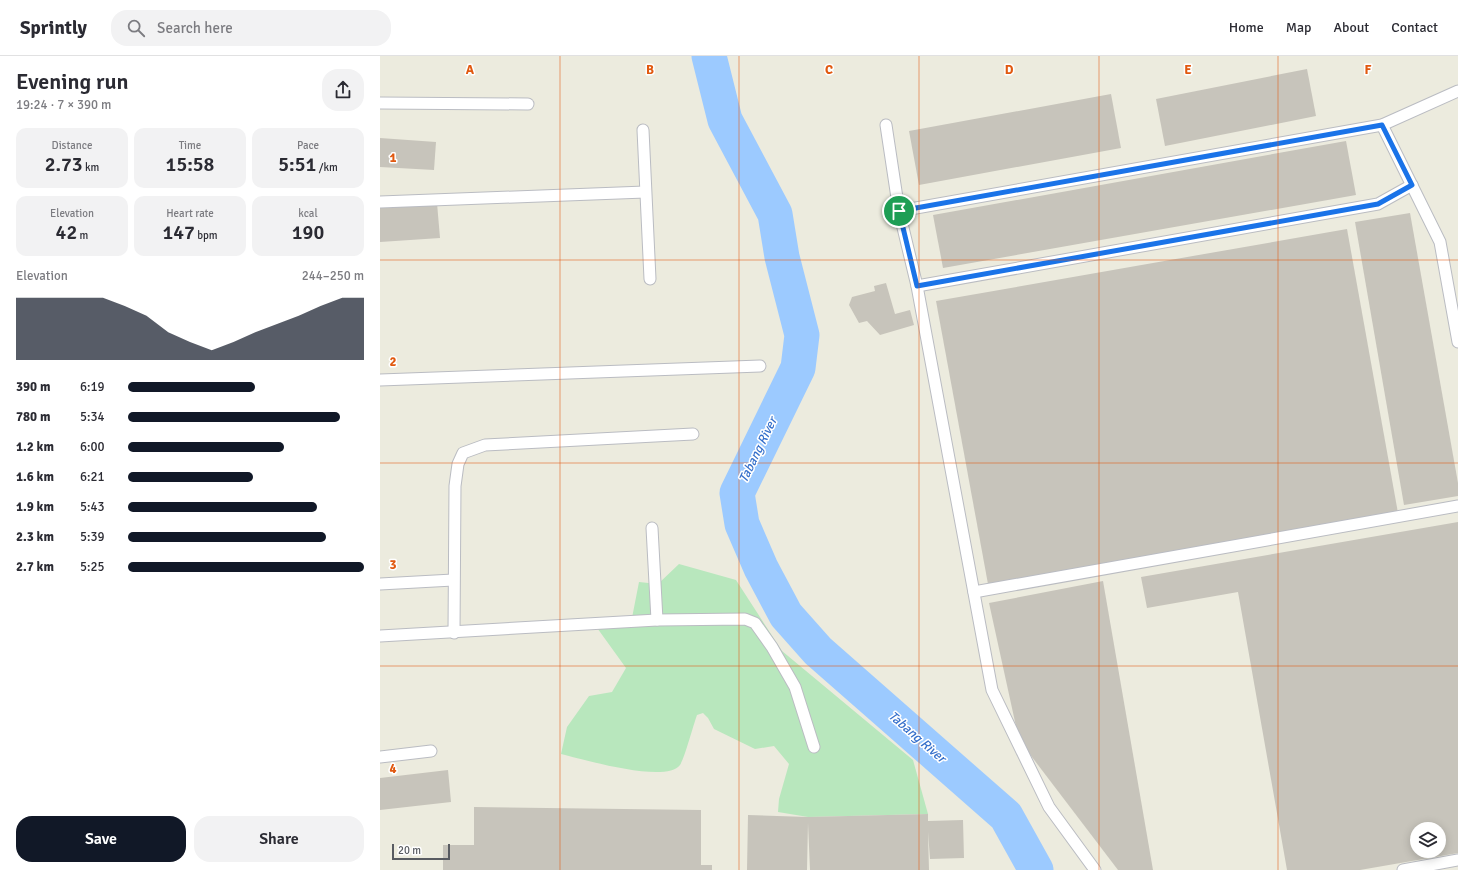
<!DOCTYPE html>
<html lang="en">
<head>
<meta charset="utf-8">
<style>
	body { margin:0; font-family:Signika,sans-serif; background:#f2f2f3; color:#2b2b33; height:100vh; display:flex; flex-direction:column; font-size:15px; white-space:nowrap }
	* { box-sizing:border-box; margin:0 }
	p { font-size:13px; color:#7c7c81 }
	.icon { flex:none; width:22px; height:22px; fill:none; stroke:currentColor; stroke-width:2; stroke-linecap:round; stroke-linejoin:round }
	.map { position:relative; flex:1; overflow:hidden }
	.panel { display:flex; flex-direction:column; background:#fff; width:380px }
	.panel>* { flex:none }
	.fabs { position:absolute; left:1030px; top:766px; display:grid; gap:8px }
	.fabs a { display:grid; place-items:center; width:36px; height:36px; border-radius:50%; background:#fff; box-shadow:0 2px 10px #0003; font-size:20px }
	.scale { position:absolute; left:12px; bottom:10px; width:58px; box-sizing:border-box; padding-left:4px; border:2px solid #585b61; border-top:0; font-size:11px; line-height:14px; white-space:nowrap; color:#585b61; -webkit-text-stroke:3px #fff; paint-order:stroke }
	.pin { position:absolute; display:grid; place-items:center; width:34px; height:34px; color:#fff; margin:-17px; border:2px solid #fff; border-radius:50%; box-shadow:0 1px 4px #0007 }
	.round { display:grid; place-items:center; flex:none; width:42px; height:42px; border-radius:16px; background:#f2f2f3 }
	.head { display:flex; align-items:center; justify-content:space-between; height:68px; padding:0 16px }
	h1 { font-size:22px; font-weight:600; line-height:30px }
	.stats { display:grid; grid-template-columns:repeat(3,1fr); gap:6px; height:68px; padding:4px 16px }
	.stats div { display:grid; align-content:center; border-radius:10px; background:#f2f2f3; text-align:center }
	.stats b { font-size:20px; font-weight:600 }
	.stats small { font-size:11px; font-weight:400 }
	.stats p { font-size:11px }
	.chart { height:112px; padding:8px 16px }
	.chart p { display:flex; justify-content:space-between }
	.chart svg { width:100%; height:72px; margin-top:4px; fill:#111827; opacity:.7 }
	.cta { display:flex; gap:8px; margin-top:auto; padding:8px 16px }
	.cta a { flex:1; height:46px; border-radius:16px; background:#111827; color:#fff; font-size:16px; font-weight:600; line-height:46px; text-align:center }
	.cta a+a { background:#f2f2f3; color:#2b2b33 }
	ul { padding:0 16px; list-style:none; font-size:13px }
	li { display:grid; grid-template-columns:64px 48px 1fr; align-items:center; height:30px }
	li i { height:10px; border-radius:5px; background:#111827 }
	header { display:flex; align-items:center; gap:24px; box-sizing:border-box; height:56px; padding:0 20px; background:#fff; border-bottom:1px solid #e1e1e2 }
	header strong { font-size:19px }
	nav { display:flex; gap:22px; margin-inline-start:auto; font-size:14px }
	.search { width:280px; height:36px; background:#f2f2f3; display:flex; align-items:center; gap:10px; box-sizing:border-box; padding:0 14px; border-radius:16px; color:#7c7c81; font-size:15px }
	main { display:flex; flex:1; min-height:0 }
	.map>svg:first-child { display:block }
	.green { fill:#b8e7bd }
	.lines { fill:none; stroke-linecap:round; stroke-linejoin:round }
	.river { stroke:#9ccaff; stroke-width:35 }
	.building { fill:#c7c4bb; fill-rule:evenodd }
	.lane-casing { stroke:#babcc2; stroke-width:13 }
	.lane { stroke:#fff; stroke-width:11 }
	.route-casing { stroke:#fff; stroke-width:8 }
	.route { stroke:#1a73e8; stroke-width:5 }
	.grid { fill:none; stroke:#e15910; stroke-width:1; stroke-opacity:0.55 }
	.labels { text-anchor:middle; dominant-baseline:central; stroke-width:3; stroke-linejoin:round; paint-order:stroke }
	.water-label { font-size:13px; font-style:italic; fill:#3670cb; stroke:#fff }
	.grid-label { font-size:13px; text-anchor:middle; font-weight:bold; fill:#e15910; stroke:#fff; stroke-width:3; stroke-linejoin:round; paint-order:stroke }
</style>
</head>
<body>
<header>
<strong>Sprintly</strong>
<div class="search"><svg class="icon" aria-label="search" viewBox="0 0 24 24"><circle cx="10" cy="10" r="6"/><path d="M15 15l6 6"/></svg>Search here</div>
<nav><a>Home</a><a>Map</a><a>About</a><a>Contact</a></nav>
</header>
<main>
<section class="panel">
<div class="head"><div><h1>Evening run</h1><p>19:24 · 7 × 390 m</p></div><a class="round"><svg class="icon" aria-label="share" viewBox="0 0 24 24"><path d="M12 15V3M7 8l5-5 5 5M5 13v7h14v-7"/></svg></a></div>
<div class="stats">
<div><p>Distance</p><b>2.73<small> km</small></b></div>
<div><p>Time</p><b>15:58</b></div>
<div><p>Pace</p><b>5:51<small> /km</small></b></div>
</div>
<div class="stats">
<div><p>Elevation</p><b>42<small> m</small></b></div>
<div><p>Heart rate</p><b>147<small> bpm</small></b></div>
<div><p>kcal</p><b>190</b></div>
</div>
<div class="chart"><p><span>Elevation</span>244–250 m</p>
<svg viewBox="0 0 160 44" preserveAspectRatio="none"><path d="M0 44V6L10 6L20 6L30 6L40 6L50 11L60 17L70 27L80 33L90 38L100 33L110 27L120 22L130 17L140 11L150 6L160 6V44z"/></svg>
</div>
<ul>
<li><b>390 m</b>6:19<i style="width:54%"></i></li>
<li><b>780 m</b>5:34<i style="width:90%"></i></li>
<li><b>1.2 km</b>6:00<i style="width:66%"></i></li>
<li><b>1.6 km</b>6:21<i style="width:53%"></i></li>
<li><b>1.9 km</b>5:43<i style="width:80%"></i></li>
<li><b>2.3 km</b>5:39<i style="width:84%"></i></li>
<li><b>2.7 km</b>5:25<i style="width:100%"></i></li>
</ul>
<div class="cta"><a>Save</a><a>Share</a></div>
</section>
<div class="map">
<svg width="1078" height="814" viewBox="0 0 1078 814">
	<rect width="100%" height="100%" fill="#ecebde"/>
	<!-- green -->
	<path class="green" d="M 299,508 L 356,524 L 402,595 L 533,704 L 548,758 L 428,761 L 398,756 L 399,743 L 409,708 L 394,690 L 375,693 L 334,673 L 328,662 L 323,657 L 317,659 C 313,670 305,701 300,709 C 286,728 202,703 181,698 L 187,671 L 209,640 L 232,636 L 246,612 L 215,569 L 251,567 L 259,526 L 278,528 Z"/>
	<g class="lines">
		<!-- river -->
		<polyline class="river" points="329,0 345,64 395,158 402,201 422,279 418,312 357,437 362,468 381,512 406,559 438,595 626,760 656,814"/>
	</g>
	<!-- building -->
	<g class="building">
		<polygon points="927,13 936,60 785,90 776,43"/>
		<polygon points="731,38 741,92 539,129 529,75"/>
		<polygon points="0,82 56,86 54,114 0,111"/>
		<polygon points="966,85 976,139 563,212 553,159"/>
		<polygon points="57,147 60,182 0,186 0,151"/>
		<polygon points="1030,157 1078,427 1078,440 1024,449 975,166"/>
		<polygon points="967,173 1018,457 608,528 556,245"/>
		<polygon points="506,227 515,258 530,254 534,269 500,279 487,265 479,267 469,249 472,241 495,235 494,230"/>
		<path d="M 1078,466 L 1078,797 L 980,814 L 907,814 L 858,536 L 767,552 L 761,521 ZM 1037,773 L 1059,773 L 1059,795 L 1037,795 Z"/>
		<polygon points="723,525 773,814 738,814 639,684 609,547"/>
		<polygon points="68,714 71,746 0,754 0,722"/>
		<polygon points="94,751 321,754 321,809 332,809 332,814 63,814 63,789 94,789"/>
		<polygon points="548,758 548,765 583,764 584,802 550,803 548,776 549,814 430,814 428,767 427,814 367,814 368,759 428,761"/>
	</g>
	<g class="lines">
		<!-- lane casing -->
		<g class="lane-casing">
			<g id="lane">
				<polyline points="0,47 148,48"/>
				<polyline points="506,69 519,155 537,230 612,634 669,751 715,814"/>
				<polyline points="1002,69 1060,186 1078,286"/>
				<polyline points="263,74 270,223"/>
				<polyline points="0,146 265,136"/>
				<polyline points="519,155 1002,69 1078,35"/>
				<polyline points="537,230 998,148 1032,129"/>
				<polyline points="0,324 380,310"/>
				<polyline points="272,472 277,564"/>
				<polyline points="0,528 73,524"/>
				<polyline points="594,536 1078,450"/>
				<polyline points="74,577 75,430 78,408 83,397 105,389 313,378"/>
				<polyline points="0,580 277,564 365,563 375,567 392,591 415,631 434,691"/>
				<polyline points="0,701 51,695"/>
				<polyline points="1023,814 1078,804"/>
			</g>
		</g>
		<!-- lane -->
		<use href="#lane" class="lane"/>
	</g>
	<g class="lines">
		<!-- route casing -->
		<g class="route-casing">
			<polygon id="route" points="1002,69 1032,129 998,148 537,230 519,155"/>
		</g>
		<!-- route -->
		<use href="#route" class="route"/>
	</g>
	<!-- grid -->
	<path class="grid" d="M 180,0 L 180,814M 359,0 L 359,814M 539,0 L 539,814M 719,0 L 719,814M 898,0 L 898,814M 0,204 L 1078,204M 0,407 L 1078,407M 0,610 L 1078,610"/>
	<g class="labels">
		<!-- water labels -->
		<g class="water-label">
			<text transform="translate(378 394) rotate(-64)">Tabang River</text>
			<text transform="translate(537 681) rotate(41)">Tabang River</text>
		</g>
	</g>
	<g class="grid-label">
		<text x="90" y="18">A</text>
		<text x="270" y="18">B</text>
		<text x="449" y="18">C</text>
		<text x="629" y="18">D</text>
		<text x="808" y="18">E</text>
		<text x="988" y="18">F</text>
		<text x="13" y="106">1</text>
		<text x="13" y="310">2</text>
		<text x="13" y="513">3</text>
		<text x="13" y="717">4</text>
	</g>
</svg>
<div class="fabs">
<a><svg class="icon" aria-label="layers" viewBox="0 0 24 24"><path d="M12 4l9 5-9 5-9-5zM3 14l9 5 9-5"/></svg></a>
</div>
<div class="scale">20 m</div>
<div class="pin" style="left:519px;top:155px;background:#1e9e55"><svg class="icon" aria-label="arrive" viewBox="0 0 24 24"><path d="M6 21V4h12l-3 4 3 4H6"/></svg></div>
</div>
</main>
</body>
</html>
